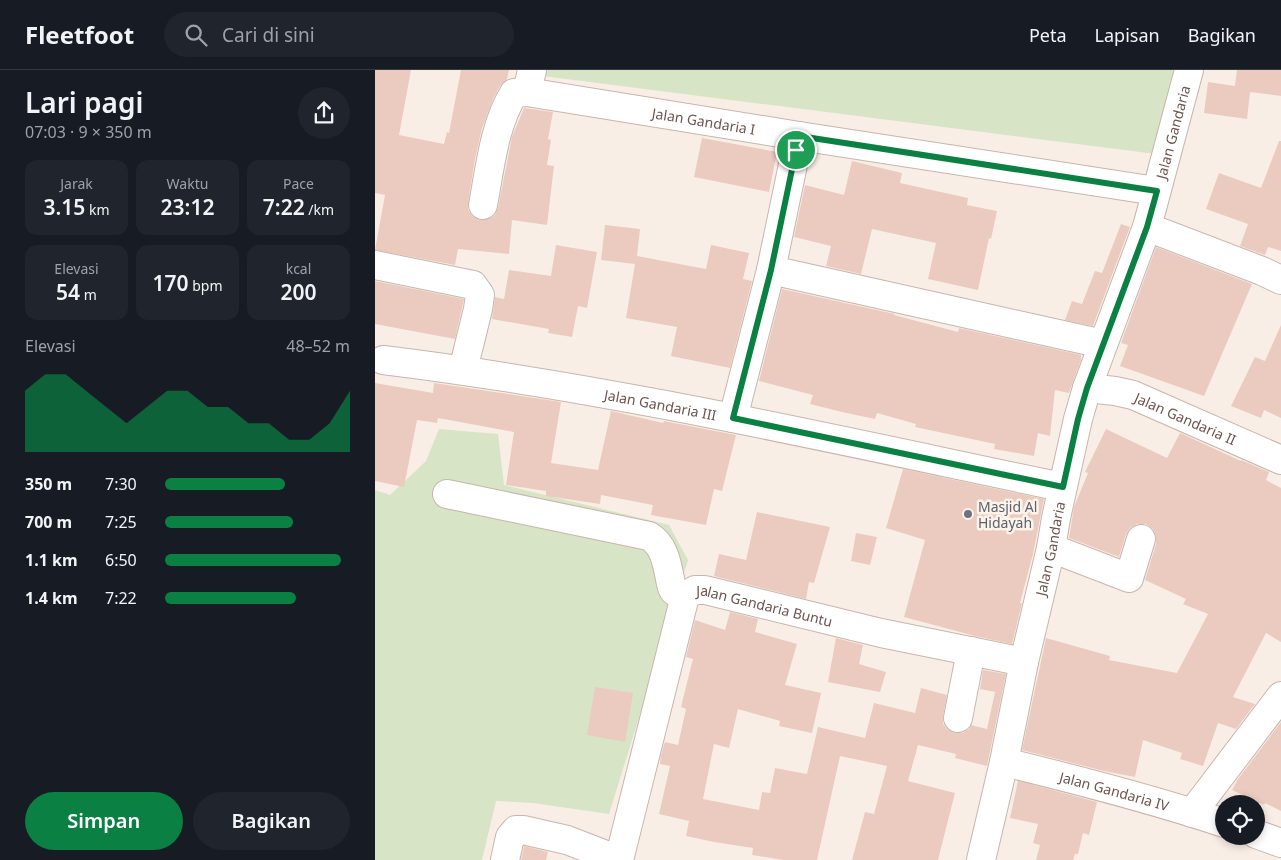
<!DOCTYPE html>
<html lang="id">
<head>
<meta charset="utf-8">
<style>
	body { margin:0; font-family:"Noto Sans",sans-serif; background:#20242c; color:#f1f3f6; height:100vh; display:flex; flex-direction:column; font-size:19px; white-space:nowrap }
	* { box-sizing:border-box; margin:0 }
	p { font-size:16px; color:#9ea1a6 }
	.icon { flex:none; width:28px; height:28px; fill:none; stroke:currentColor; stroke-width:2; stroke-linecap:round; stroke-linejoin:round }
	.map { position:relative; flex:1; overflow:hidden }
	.panel { display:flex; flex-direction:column; background:#171b24; width:375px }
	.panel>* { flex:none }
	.fabs { position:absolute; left:840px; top:725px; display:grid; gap:10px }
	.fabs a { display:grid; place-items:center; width:50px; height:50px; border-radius:50%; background:#171b24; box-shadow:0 2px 8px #0003; font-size:25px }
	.pin { position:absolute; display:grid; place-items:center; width:42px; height:42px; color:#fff; margin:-21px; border:2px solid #fff; border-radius:50%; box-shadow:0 1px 5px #0007 }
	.round { display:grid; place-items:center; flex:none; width:52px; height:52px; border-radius:26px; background:#20242c }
	.summary { display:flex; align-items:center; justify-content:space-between; height:85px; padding:0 25px }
	h1 { font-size:28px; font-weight:600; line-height:38px }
	.metrics { display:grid; grid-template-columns:repeat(3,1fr); gap:8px; height:85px; padding:5px 25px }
	.metrics div { display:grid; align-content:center; border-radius:12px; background:#20242c; text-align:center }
	.metrics b { font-size:21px; font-weight:600 }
	.metrics small { font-size:14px; font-weight:400 }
	.metrics p { font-size:14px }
	.chart { height:140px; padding:10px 25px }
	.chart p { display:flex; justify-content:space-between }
	.chart svg { width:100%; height:90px; margin-top:5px; fill:#0b8043; opacity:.7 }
	.cta { display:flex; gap:10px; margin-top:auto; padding:10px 25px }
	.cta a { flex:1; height:58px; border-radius:30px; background:#0b8043; color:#fff; font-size:20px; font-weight:600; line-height:58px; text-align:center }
	.cta a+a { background:#20242c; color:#f1f3f6 }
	ul { padding:0 25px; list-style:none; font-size:16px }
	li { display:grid; grid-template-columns:80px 60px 1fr; align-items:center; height:38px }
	li i { height:12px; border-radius:6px; background:#0b8043 }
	header { display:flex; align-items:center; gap:30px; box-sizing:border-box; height:70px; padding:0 25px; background:#171b24; border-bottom:1px solid #363941 }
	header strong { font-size:24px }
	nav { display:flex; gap:28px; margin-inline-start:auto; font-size:18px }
	.search { width:350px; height:45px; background:#20242c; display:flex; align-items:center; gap:12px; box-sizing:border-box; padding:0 18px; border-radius:28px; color:#9ea1a6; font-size:19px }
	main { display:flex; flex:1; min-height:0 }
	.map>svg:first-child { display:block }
	.green { fill:#d7e4c6 }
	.building { fill:#ebcbc0 }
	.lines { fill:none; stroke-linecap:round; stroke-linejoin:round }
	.street-casing { stroke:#c8b5ad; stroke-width:30 }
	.street { stroke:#fff; stroke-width:28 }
	.route-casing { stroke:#fff; stroke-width:10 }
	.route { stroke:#0b8043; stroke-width:6 }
	.worship-dot { fill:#6b7280; stroke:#fcf3eb; stroke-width:2 }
	.labels { text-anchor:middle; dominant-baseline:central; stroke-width:5; stroke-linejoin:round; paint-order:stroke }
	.street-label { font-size:14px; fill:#6e544e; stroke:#fcf3eb }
	.worship-label { font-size:14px; fill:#5b616d; stroke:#fcf3eb; text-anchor:start }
</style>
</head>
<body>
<header>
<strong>Fleetfoot</strong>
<div class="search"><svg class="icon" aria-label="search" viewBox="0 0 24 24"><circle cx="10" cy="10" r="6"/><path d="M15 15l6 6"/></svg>Cari di sini</div>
<nav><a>Peta</a><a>Lapisan</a><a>Bagikan</a></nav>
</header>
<main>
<section class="panel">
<div class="summary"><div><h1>Lari pagi</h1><p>07:03 · 9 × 350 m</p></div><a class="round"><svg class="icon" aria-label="share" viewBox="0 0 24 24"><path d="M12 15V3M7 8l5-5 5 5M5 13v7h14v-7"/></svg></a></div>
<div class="metrics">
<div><p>Jarak</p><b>3.15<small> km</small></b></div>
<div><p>Waktu</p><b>23:12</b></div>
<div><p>Pace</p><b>7:22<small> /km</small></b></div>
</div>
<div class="metrics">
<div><p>Elevasi</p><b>54<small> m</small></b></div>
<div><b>170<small> bpm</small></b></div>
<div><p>kcal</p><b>200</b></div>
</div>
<div class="chart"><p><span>Elevasi</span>48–52 m</p>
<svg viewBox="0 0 160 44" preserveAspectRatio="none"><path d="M0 44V14L10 6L20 6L30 14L40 22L50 30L60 22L70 14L80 14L90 22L100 22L110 30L120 30L130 38L140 38L150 30L160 14V44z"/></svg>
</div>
<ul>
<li><b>350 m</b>7:30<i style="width:65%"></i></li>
<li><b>700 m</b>7:25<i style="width:69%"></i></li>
<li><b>1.1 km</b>6:50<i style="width:95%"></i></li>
<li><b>1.4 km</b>7:22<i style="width:71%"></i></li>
</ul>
<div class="cta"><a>Simpan</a><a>Bagikan</a></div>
</section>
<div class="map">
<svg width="906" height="790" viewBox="0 0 906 790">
	<rect width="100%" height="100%" fill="#f9eee5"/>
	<!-- green -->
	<g class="green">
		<polygon points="161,0 808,0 789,85 160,5"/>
		<polygon points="64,359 123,364 129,415 294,455 313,490 234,744 158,733 121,731 107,790 0,790 0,420 15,425 51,391"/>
	</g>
	<!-- building -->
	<g class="building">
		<polygon points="0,0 36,0 24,65 69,74 72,62 74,63 86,0 134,0 132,9 125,16 118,29 107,58 100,89 93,132 93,140 98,147 105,150 114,149 120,145 123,138 137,67 149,38 178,42 173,69 176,70 172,95 179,96 172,155 137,150 134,184 83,179 80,195 0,180 10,125 0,123"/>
		<polygon points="862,0 906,0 906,26 875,22 872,49 829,43 833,12 860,16"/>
		<polygon points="327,68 402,82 394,122 319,107"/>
		<polygon points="904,71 906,71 906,181 893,177 890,185 865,176 873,154 831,139 844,103 886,118"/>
		<polygon points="477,91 527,103 525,113 593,128 592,135 622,141 616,169 614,168 603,220 553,209 561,173 497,159 486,204 451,196 456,176 419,167 430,115 469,125"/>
		<polygon points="746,154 755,157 718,256 690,250 697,231 707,234 720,201 727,203"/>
		<polygon points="230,155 265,159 262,186 331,199 336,175 374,183 368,209 377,211 355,298 296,286 302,257 251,248 260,194 226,190"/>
		<polygon points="181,175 222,182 212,238 203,236 197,267 173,263 174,259 117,249 120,227 129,229 134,200 176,206"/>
		<polygon points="781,177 877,214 829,326 745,296 753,275 746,273"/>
		<polygon points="0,211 89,229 80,269 0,254"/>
		<polygon points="407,219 520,244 519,245 583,262 584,258 706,285 706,290 694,323 680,320 675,366 663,363 659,386 619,379 620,374 540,357 541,354 502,343 500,349 467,342 435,334 438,325 384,311"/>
		<polygon points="906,255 906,348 889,340 886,348 856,336 880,287 890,291"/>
		<polygon points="0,313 58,323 59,313 186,332 176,393 223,400 236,341 288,353 289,351 361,365 347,421 339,419 331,455 276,445 278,435 226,425 225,434 171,426 171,421 131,415 139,362 63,348 62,353 42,350 29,417 0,411"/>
		<polygon points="731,359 792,388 805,363 866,391 866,390 894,402 891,410 906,418 906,572 891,563 858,627 880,634 861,659 843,653 828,696 805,689 807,683 768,670 760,707 729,701 647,680 671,568 735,586 734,590 802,603 833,544 808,534 811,529 770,510 781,474 781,466 778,459 771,454 762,454 755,458 751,464 744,487 694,468 699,437 713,403 710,402"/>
		<polygon points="528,399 669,429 658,484 645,533 647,533 637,574 600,566 529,547 550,470 511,458"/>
		<polygon points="382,442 455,457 439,513 434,512 431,529 339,506 344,484 371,490"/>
		<polygon points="481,463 502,467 495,495 476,491"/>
		<polygon points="355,542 383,549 380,562 422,574 410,615 446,623 437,663 404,656 405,651 363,639 354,678 339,674 328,729 384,740 387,722 395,723 400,698 432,704 443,657 490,668 499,633 540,643 546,618 572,625 568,646 568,654 573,660 580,663 588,663 594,659 596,655 612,659 620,622 605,619 608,600 631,604 612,696 580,688 581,684 543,675 533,711 580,723 563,790 477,790 490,742 499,744 512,696 465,686 442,790 408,790 377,785 378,778 339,772 311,766 314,751 284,744 295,696 285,694 286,685 290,672 303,675 311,639 306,637 318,589 311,587 320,550 350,560"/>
		<polygon points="461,568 488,575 484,594 511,602 505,622 453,612"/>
		<polygon points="220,617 258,623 250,672 212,665"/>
		<polygon points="906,652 906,741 890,733 889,735 857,720 863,709"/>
		<polygon points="643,711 722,732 714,765 708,763 703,784 700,784 698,790 661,790 665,775 658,773 663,754 635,748"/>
		<polygon points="149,776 173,782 171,790 146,790"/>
	</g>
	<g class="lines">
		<!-- street casing -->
		<g class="street-casing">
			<g id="street">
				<polyline points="152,22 157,0"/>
				<path id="s1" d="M 108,135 C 115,98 119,55 139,23 L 152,22 L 424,66 L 781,121"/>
				<polyline points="772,157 887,201 906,210"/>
				<polyline points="0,195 98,215 105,225 103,239 88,300"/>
				<polyline points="396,200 728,274"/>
				<path id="s2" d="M 8,290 C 237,318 462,370 687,417"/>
				<path id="s3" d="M 712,318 L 740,321 L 758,325 L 906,390"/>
				<polyline points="358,348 396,200 424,66"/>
				<path d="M 72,424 L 274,466 C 289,475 292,493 295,509 C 296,513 296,518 299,521 C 301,523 307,525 310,526"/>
				<polyline points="676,478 754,508 766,469"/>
				<polyline points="583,648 596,581"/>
				<path id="s4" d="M 629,692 C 703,710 777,729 849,753"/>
				<polyline points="817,743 906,626"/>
				<polyline points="881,764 906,773"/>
				<polyline points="130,790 135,767 141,760 148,760 192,770 244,790"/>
				<path id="s5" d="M 244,790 L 310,526 L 320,520 L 330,520 L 506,563 L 649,592"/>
				<path id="s6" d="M 606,790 L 629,692 L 649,592 L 676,478 L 681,448 L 703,349 L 712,318 L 772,157 L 814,0"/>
			</g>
		</g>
		<!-- street -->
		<use href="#street" class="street"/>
	</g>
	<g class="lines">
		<!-- route casing -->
		<g class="route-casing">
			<polygon id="route" points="424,66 782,121 772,157 712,318 703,349 688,417 358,348 396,200"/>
		</g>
		<!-- route -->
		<use href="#route" class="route"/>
	</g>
	<!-- markers -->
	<circle class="worship-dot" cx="593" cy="444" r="5"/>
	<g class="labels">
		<!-- street labels -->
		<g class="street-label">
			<text stroke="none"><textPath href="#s1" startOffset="309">Jalan Gandaria I</textPath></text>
			<text stroke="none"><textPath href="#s6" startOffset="754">Jalan Gandaria</textPath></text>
			<text stroke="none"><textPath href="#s2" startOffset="281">Jalan Gandaria III</textPath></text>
			<text stroke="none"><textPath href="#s3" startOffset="104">Jalan Gandaria II</textPath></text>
			<text stroke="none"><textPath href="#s6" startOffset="319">Jalan Gandaria</textPath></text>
			<text stroke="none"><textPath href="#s5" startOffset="355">Jalan Gandaria Buntu</textPath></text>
			<text stroke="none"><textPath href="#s4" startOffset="114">Jalan Gandaria IV</textPath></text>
		</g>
		<!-- worship labels -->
		<g class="worship-label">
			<text x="603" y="436">Masjid Al<tspan x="603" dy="16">Hidayah</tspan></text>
		</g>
	</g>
</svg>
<div class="fabs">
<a><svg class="icon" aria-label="locate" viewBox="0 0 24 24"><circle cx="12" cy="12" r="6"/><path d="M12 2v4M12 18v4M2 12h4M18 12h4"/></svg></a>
</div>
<div class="pin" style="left:421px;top:80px;background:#1e9e55"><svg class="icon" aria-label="arrive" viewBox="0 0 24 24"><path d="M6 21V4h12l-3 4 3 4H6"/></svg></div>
</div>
</main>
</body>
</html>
